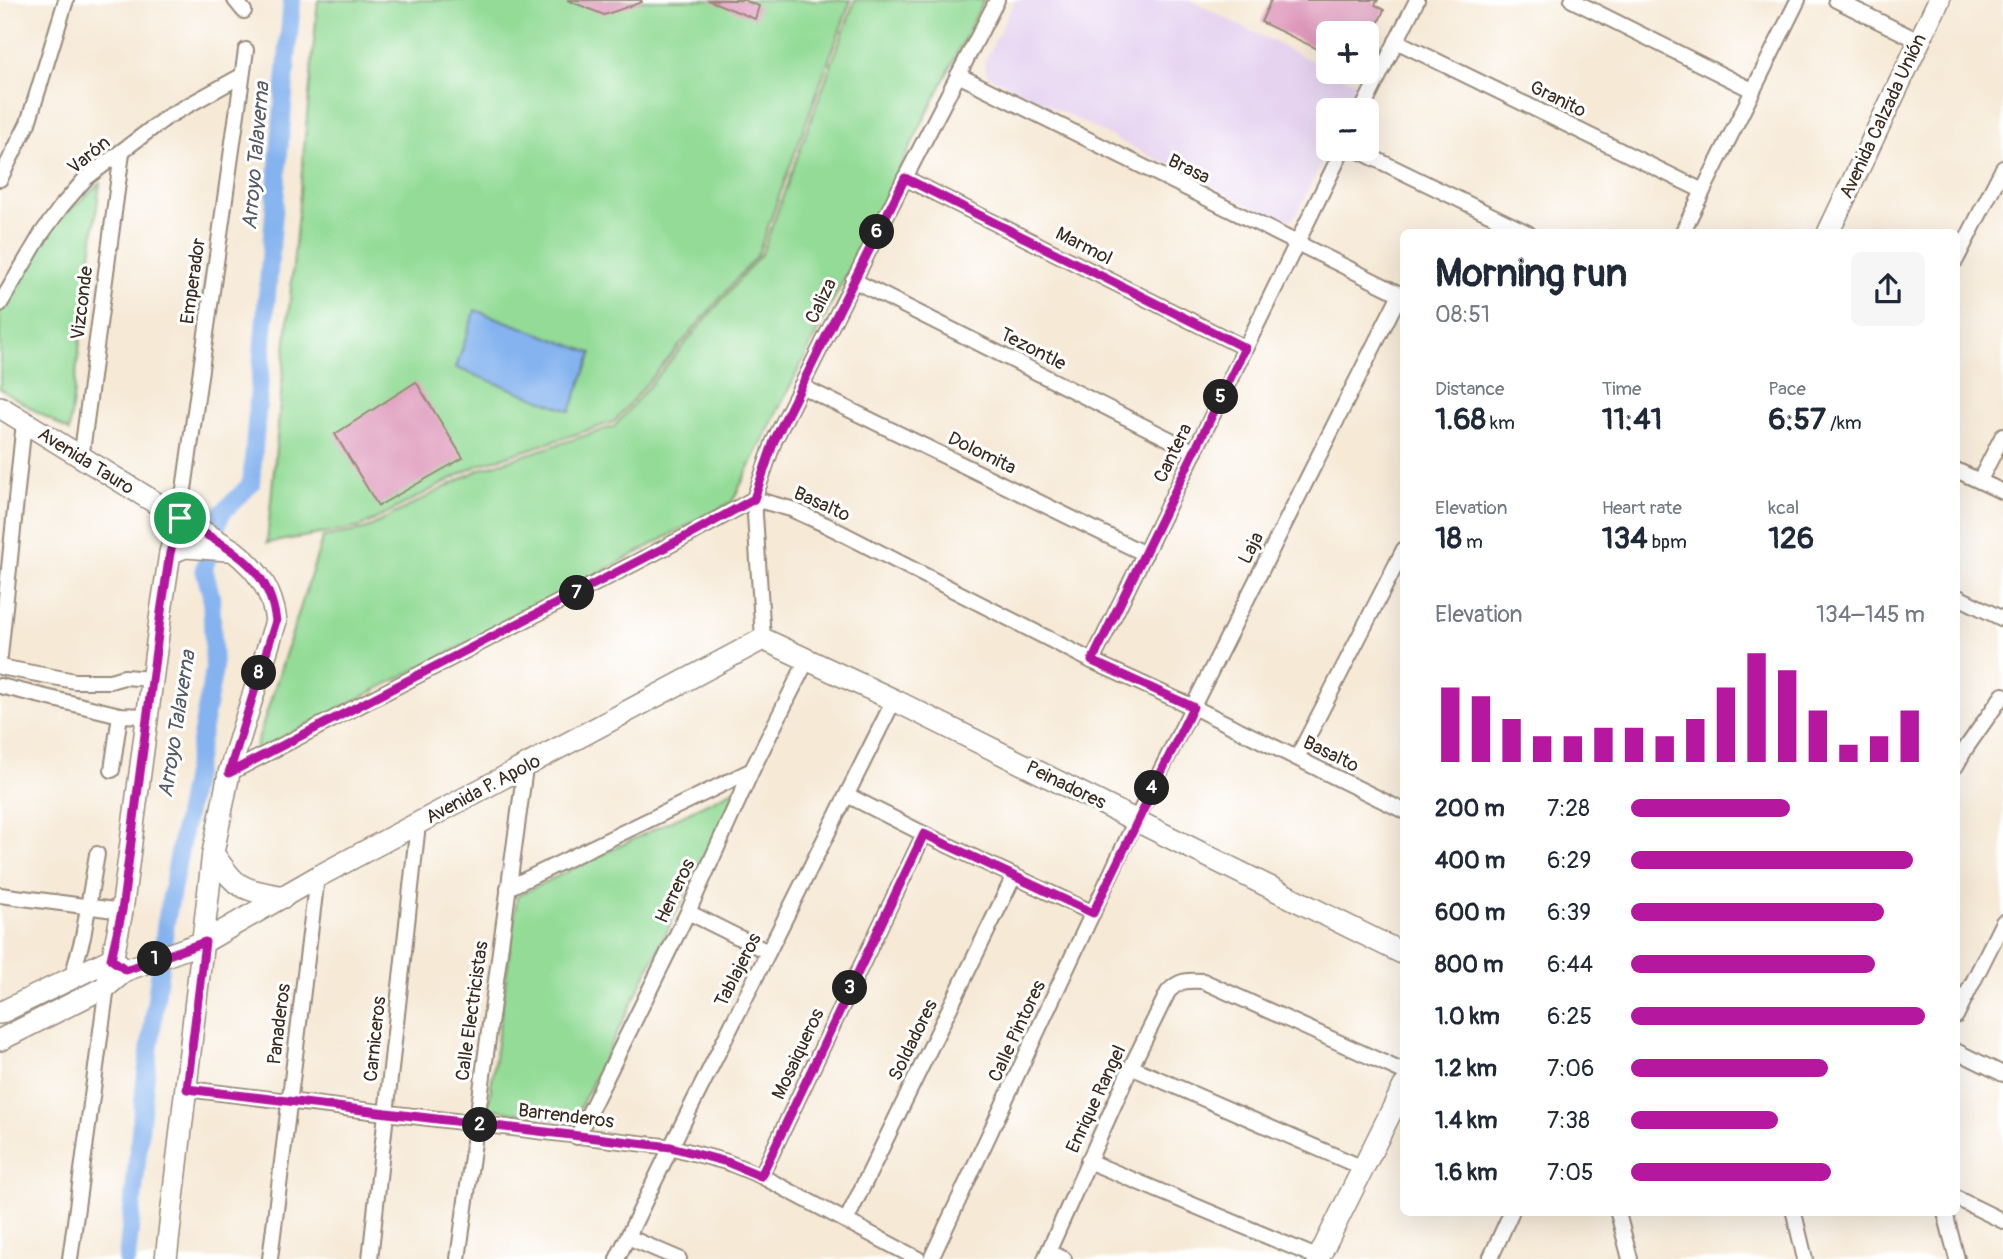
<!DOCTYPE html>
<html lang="en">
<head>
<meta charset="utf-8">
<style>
	body { margin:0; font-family:Pangolin,sans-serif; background:#f6f6f7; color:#1f2937; height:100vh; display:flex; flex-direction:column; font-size:26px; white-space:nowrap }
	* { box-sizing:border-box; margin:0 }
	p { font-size:23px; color:#747a83 }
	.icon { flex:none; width:38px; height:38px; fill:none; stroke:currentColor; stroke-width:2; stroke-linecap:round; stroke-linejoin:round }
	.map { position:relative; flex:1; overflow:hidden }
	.side { position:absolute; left:1400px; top:229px; width:560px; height:987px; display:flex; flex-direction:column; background:#fff; border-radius:10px; box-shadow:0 7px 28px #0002 }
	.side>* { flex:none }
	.tools { position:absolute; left:1316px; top:21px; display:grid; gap:14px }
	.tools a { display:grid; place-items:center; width:63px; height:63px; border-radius:10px; background:#fff; box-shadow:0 7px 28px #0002; font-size:35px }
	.pin { position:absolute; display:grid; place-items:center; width:60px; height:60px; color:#fff; margin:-30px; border:4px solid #fff; border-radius:50%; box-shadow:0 2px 7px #0007 }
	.km { position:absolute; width:35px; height:35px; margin:-18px; border-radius:50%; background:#222; color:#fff; font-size:19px; line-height:35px; text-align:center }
	.round { display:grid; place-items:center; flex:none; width:74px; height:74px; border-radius:10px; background:#f6f6f7 }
	.headline { display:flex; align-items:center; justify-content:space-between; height:119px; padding:0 35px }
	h1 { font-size:38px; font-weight:700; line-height:52px }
	.metrics { display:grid; grid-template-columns:repeat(3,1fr); gap:10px; height:119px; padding:7px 35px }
	.metrics div { display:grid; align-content:center }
	.metrics b { font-size:30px; font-weight:700 }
	.metrics small { font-size:19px; font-weight:400 }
	.metrics p { font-size:19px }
	.chart { height:196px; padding:14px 35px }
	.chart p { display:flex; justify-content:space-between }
	.chart svg { width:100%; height:126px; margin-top:7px; stroke:#b5179e; stroke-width:6 }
	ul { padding:0 35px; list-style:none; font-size:23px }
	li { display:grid; grid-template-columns:112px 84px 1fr; align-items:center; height:52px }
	li i { height:18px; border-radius:9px; background:#b5179e }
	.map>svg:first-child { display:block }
	.built { fill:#e6d3f0 }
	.green { fill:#93db96; stroke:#67825a; stroke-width:2 }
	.water { fill:#84b3ef; stroke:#606e86; stroke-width:2 }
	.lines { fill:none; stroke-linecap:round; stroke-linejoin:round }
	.canal { stroke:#84b3ef; stroke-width:18 }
	.building { fill:#de99bb }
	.street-casing { stroke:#988a7a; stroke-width:18 }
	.secondary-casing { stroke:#988a7a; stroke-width:24 }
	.street { stroke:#fff; stroke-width:14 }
	.secondary { stroke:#fff; stroke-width:21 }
	.route-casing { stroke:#fff; stroke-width:14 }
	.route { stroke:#b5179e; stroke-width:9 }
	.labels { text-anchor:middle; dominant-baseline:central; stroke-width:6; stroke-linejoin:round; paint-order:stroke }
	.street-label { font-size:19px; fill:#3b2a1e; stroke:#fff }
	.water-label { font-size:21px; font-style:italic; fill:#555a67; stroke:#fff }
</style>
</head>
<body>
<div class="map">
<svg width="2003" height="1259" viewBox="0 0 2003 1259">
	<rect width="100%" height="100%" fill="#fff"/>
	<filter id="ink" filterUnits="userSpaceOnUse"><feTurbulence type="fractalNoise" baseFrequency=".0143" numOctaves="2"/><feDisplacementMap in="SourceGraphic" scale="14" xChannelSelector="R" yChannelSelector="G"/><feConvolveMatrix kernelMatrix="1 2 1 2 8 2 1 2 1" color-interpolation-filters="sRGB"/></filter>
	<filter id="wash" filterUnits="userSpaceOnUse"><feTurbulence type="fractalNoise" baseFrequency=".00686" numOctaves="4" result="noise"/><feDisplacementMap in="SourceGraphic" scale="28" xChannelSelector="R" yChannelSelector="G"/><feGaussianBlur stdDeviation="1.57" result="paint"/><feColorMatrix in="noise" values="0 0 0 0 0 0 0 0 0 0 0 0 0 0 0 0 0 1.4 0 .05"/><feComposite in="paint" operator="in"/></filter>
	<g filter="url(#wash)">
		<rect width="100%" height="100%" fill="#f6e9d6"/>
		<!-- built -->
		<polygon class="built" points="1015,0 1189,0 1328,69 1328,72 1334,72 1360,85 1348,110 1328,110 1328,149 1296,215 1286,223 987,75 984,63"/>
		<!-- green -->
		<g class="green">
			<polygon points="318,0 851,0 758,254 614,422 476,466 361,527 267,543"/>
			<polygon points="855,0 984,0 732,502 493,630 254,752 323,537 364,530 478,470 615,426 762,253"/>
			<polygon points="100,183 69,431 0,389 0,305 39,238"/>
			<polygon points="738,788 573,1122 488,1108 517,896"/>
		</g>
		<!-- water -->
		<polygon class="water" points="475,310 592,353 570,411 456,368"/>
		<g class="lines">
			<!-- canal -->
			<polyline class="canal" points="127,1259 145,1083 166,922 214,669 211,595 204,569 221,514 251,484 292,0"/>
		</g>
		<g id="blocks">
			<!-- building -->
			<g class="building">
				<polygon points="567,0 641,0 642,2 604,15"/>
				<polygon points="708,0 744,0 759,6 755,19"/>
				<polygon points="1271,0 1378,0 1375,5 1384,10 1374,33 1328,33 1328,54 1261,22"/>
				<polygon points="416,382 463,458 378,506 335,434"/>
			</g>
		</g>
	</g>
	<g filter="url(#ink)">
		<use href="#blocks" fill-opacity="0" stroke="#988a7a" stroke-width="2"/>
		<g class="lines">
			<!-- street casing -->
			<g class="street-casing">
				<g id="street">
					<polyline points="235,0 244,11"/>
					<polyline points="1572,0 1752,90"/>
					<polyline points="1836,0 1919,41"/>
					<polyline points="1396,41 1703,191"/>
					<polyline points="958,75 1404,296"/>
					<polyline points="1362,110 1417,0"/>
					<polyline points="1355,149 1528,233"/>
					<polyline points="905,178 1245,348"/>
					<polyline points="0,179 28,123 66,0"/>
					<polyline points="1682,233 1798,0"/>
					<polyline points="1956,260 2003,168"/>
					<polyline points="853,280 1195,452"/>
					<polyline points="0,304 42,233 61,207 86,178 167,117 241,76"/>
					<polyline points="801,386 1145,554"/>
					<polyline points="81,459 122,153"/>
					<polyline points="1956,470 2003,492"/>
					<polyline points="1980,480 2003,435"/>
					<polyline points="180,518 246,50"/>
					<polyline points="1956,596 2003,619"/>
					<polyline points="763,639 754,499 774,441 905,178 997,0"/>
					<polyline points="0,656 24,422"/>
					<polyline points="1092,661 1343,149"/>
					<polyline points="0,667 75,681 110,681 124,677 152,679"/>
					<polyline points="0,686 120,715 146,716"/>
					<polyline points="1297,758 1404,549"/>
					<polyline points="1956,766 1966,748 2003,695"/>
					<polyline points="112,770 120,715"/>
					<polyline points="229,773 687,536 754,499 791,509 826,525 1092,661 1193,707 1404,811"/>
					<polyline points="847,795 924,834 1093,913"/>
					<polyline points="508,888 752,770"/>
					<polyline points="0,895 122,911"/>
					<polyline points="688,912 768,952"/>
					<polyline points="72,977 83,937 97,854"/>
					<polyline points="1956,1016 2003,922"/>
					<polyline points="1956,1051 2003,1074"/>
					<polyline points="1131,1067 1363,1168"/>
					<polyline points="187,1089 671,1147 727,1162 761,1176 918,1259"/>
					<polyline points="577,1137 688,912 752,770 807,660"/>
					<polyline points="1088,1161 1319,1258"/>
					<polyline points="761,1176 924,834"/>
					<polyline points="1956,1198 2003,1221"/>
					<polyline points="1618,1213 1630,1259"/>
					<polyline points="1794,1213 1805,1259"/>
					<polyline points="1945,1213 1957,1259"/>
					<polyline points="846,1221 1014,876"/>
					<polyline points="628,1237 679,1259"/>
					<polyline points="1048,1252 1064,1259"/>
					<polyline points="70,1259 107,986"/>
					<polyline points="270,1259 317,877"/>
					<polyline points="370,1259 418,824"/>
					<polyline points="458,1259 525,768"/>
					<polyline points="617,1259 671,1147 894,700"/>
					<polyline points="931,1259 1136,820 1400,294"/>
					<path d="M 1045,1259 L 1131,1067 L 1168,992 C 1179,980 1187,980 1203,981 L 1404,1072"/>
					<polyline points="1490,1259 1511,1213"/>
				</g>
			</g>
			<!-- secondary casing -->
			<g class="secondary-casing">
				<g id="secondary">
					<polyline points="1828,233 1939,0"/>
					<path d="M 0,407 L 234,551 C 258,570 272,590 276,621 L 229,773 L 213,853 L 166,1259"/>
					<polyline points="170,553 185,547 228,550"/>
					<path d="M 213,853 C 238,891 240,888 284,897"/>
					<polyline points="107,986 122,911 161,612 170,553 180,518"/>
					<polyline points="0,1013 111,959 119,964"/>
					<polyline points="0,1040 107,986 126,970 204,942 317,877 763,639 894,700 1404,954"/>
					<polyline points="1318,1259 1404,1086"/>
				</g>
			</g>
			<!-- street -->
			<use href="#street" class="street"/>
			<!-- secondary -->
			<use href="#secondary" class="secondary"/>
		</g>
	</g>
	<g class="lines" filter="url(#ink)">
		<!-- route casing -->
		<g class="route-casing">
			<path id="route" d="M 905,178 L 1245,348 L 1092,661 L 1193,707 L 1093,913 L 924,834 L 761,1176 L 727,1162 L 671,1147 L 187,1089 L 205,942 L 126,970 L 111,959 L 122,911 L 161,612 L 170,553 L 180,518 C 225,549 268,560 276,621 L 229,773 L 687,536 L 754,499 L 774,441 Z"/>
		</g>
		<!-- route -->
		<use href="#route" class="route"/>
	</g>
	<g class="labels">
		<!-- street labels -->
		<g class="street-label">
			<text transform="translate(1558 99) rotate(26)">Granito</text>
			<text transform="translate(1883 116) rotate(-65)">Avenida Calzada Unión</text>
			<text transform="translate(89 155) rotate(-39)">Varón</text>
			<text transform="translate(1189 169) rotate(26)">Brasa</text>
			<text transform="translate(1084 246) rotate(27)">Marmol</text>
			<text transform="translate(193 281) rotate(-82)">Emperador</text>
			<text transform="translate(821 301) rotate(-64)">Caliza</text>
			<text transform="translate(82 303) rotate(-83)">Vizconde</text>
			<text transform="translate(1033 349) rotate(27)">Tezontle</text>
			<text transform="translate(982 453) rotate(26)">Dolomita</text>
			<text transform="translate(1173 453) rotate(-64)">Cantera</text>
			<text transform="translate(86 461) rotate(32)">Avenida Tauro</text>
			<text transform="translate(822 504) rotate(24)">Basalto</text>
			<text transform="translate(1251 548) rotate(-63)">Laja</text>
			<text transform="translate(1331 754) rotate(26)">Basalto</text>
			<text transform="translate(1066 785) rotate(26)">Peinadores</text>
			<text transform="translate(483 789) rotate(-28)">Avenida P. Apolo</text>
			<text transform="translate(675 891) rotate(-65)">Herreros</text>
			<text transform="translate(738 970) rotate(-63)">Tablajeros</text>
			<text transform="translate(472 1011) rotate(-82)">Calle Electricistas</text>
			<text transform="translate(279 1024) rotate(-83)">Panaderos</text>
			<text transform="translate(1017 1031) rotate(-65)">Calle Pintores</text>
			<text transform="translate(375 1039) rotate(-84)">Carniceros</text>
			<text transform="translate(913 1040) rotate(-64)">Soldadores</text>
			<text transform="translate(798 1054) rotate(-65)">Mosaiqueros</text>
			<text transform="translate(1096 1099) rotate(-65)">Enrique Rangel</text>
			<text transform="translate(566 1116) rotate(7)">Barrenderos</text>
		</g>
		<!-- water labels -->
		<g class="water-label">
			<text transform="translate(256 156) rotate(-85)">Arroyo Talaverna</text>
			<text transform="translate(177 724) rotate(-81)">Arroyo Talaverna</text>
		</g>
	</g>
</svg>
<div class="tools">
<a>+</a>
<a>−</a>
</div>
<div class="pin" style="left:180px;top:518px;background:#1e9e55"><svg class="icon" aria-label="arrive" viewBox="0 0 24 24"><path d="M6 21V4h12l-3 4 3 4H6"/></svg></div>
<b class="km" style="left:155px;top:959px">1</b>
<b class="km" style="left:480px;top:1125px">2</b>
<b class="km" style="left:850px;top:988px">3</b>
<b class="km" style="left:1152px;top:788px">4</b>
<b class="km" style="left:1221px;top:397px">5</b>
<b class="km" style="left:877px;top:232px">6</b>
<b class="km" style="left:577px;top:593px">7</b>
<b class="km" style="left:259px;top:673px">8</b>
<section class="side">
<div class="headline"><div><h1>Morning run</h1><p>08:51</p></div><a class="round"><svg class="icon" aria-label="share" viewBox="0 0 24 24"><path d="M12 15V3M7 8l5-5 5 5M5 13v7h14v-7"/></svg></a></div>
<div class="metrics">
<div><p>Distance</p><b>1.68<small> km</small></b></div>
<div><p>Time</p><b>11:41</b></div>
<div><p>Pace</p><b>6:57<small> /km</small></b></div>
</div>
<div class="metrics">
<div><p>Elevation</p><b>18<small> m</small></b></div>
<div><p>Heart rate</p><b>134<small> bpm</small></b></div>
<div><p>kcal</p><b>126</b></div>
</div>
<div class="chart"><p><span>Elevation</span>134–145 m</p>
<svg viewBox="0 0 160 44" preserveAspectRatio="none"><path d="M5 44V18M15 44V21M25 44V29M35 44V35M45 44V35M55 44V32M65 44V32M75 44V35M85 44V29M95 44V18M105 44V6M115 44V12M125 44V26M135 44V38M145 44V35M155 44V26"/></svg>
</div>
<ul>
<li><b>200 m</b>7:28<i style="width:54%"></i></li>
<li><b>400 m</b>6:29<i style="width:96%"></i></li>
<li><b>600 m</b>6:39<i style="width:86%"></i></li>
<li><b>800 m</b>6:44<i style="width:83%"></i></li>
<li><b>1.0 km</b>6:25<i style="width:100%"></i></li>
<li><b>1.2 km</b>7:06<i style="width:67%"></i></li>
<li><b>1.4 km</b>7:38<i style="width:50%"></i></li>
<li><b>1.6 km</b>7:05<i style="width:68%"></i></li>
</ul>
</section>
</div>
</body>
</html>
